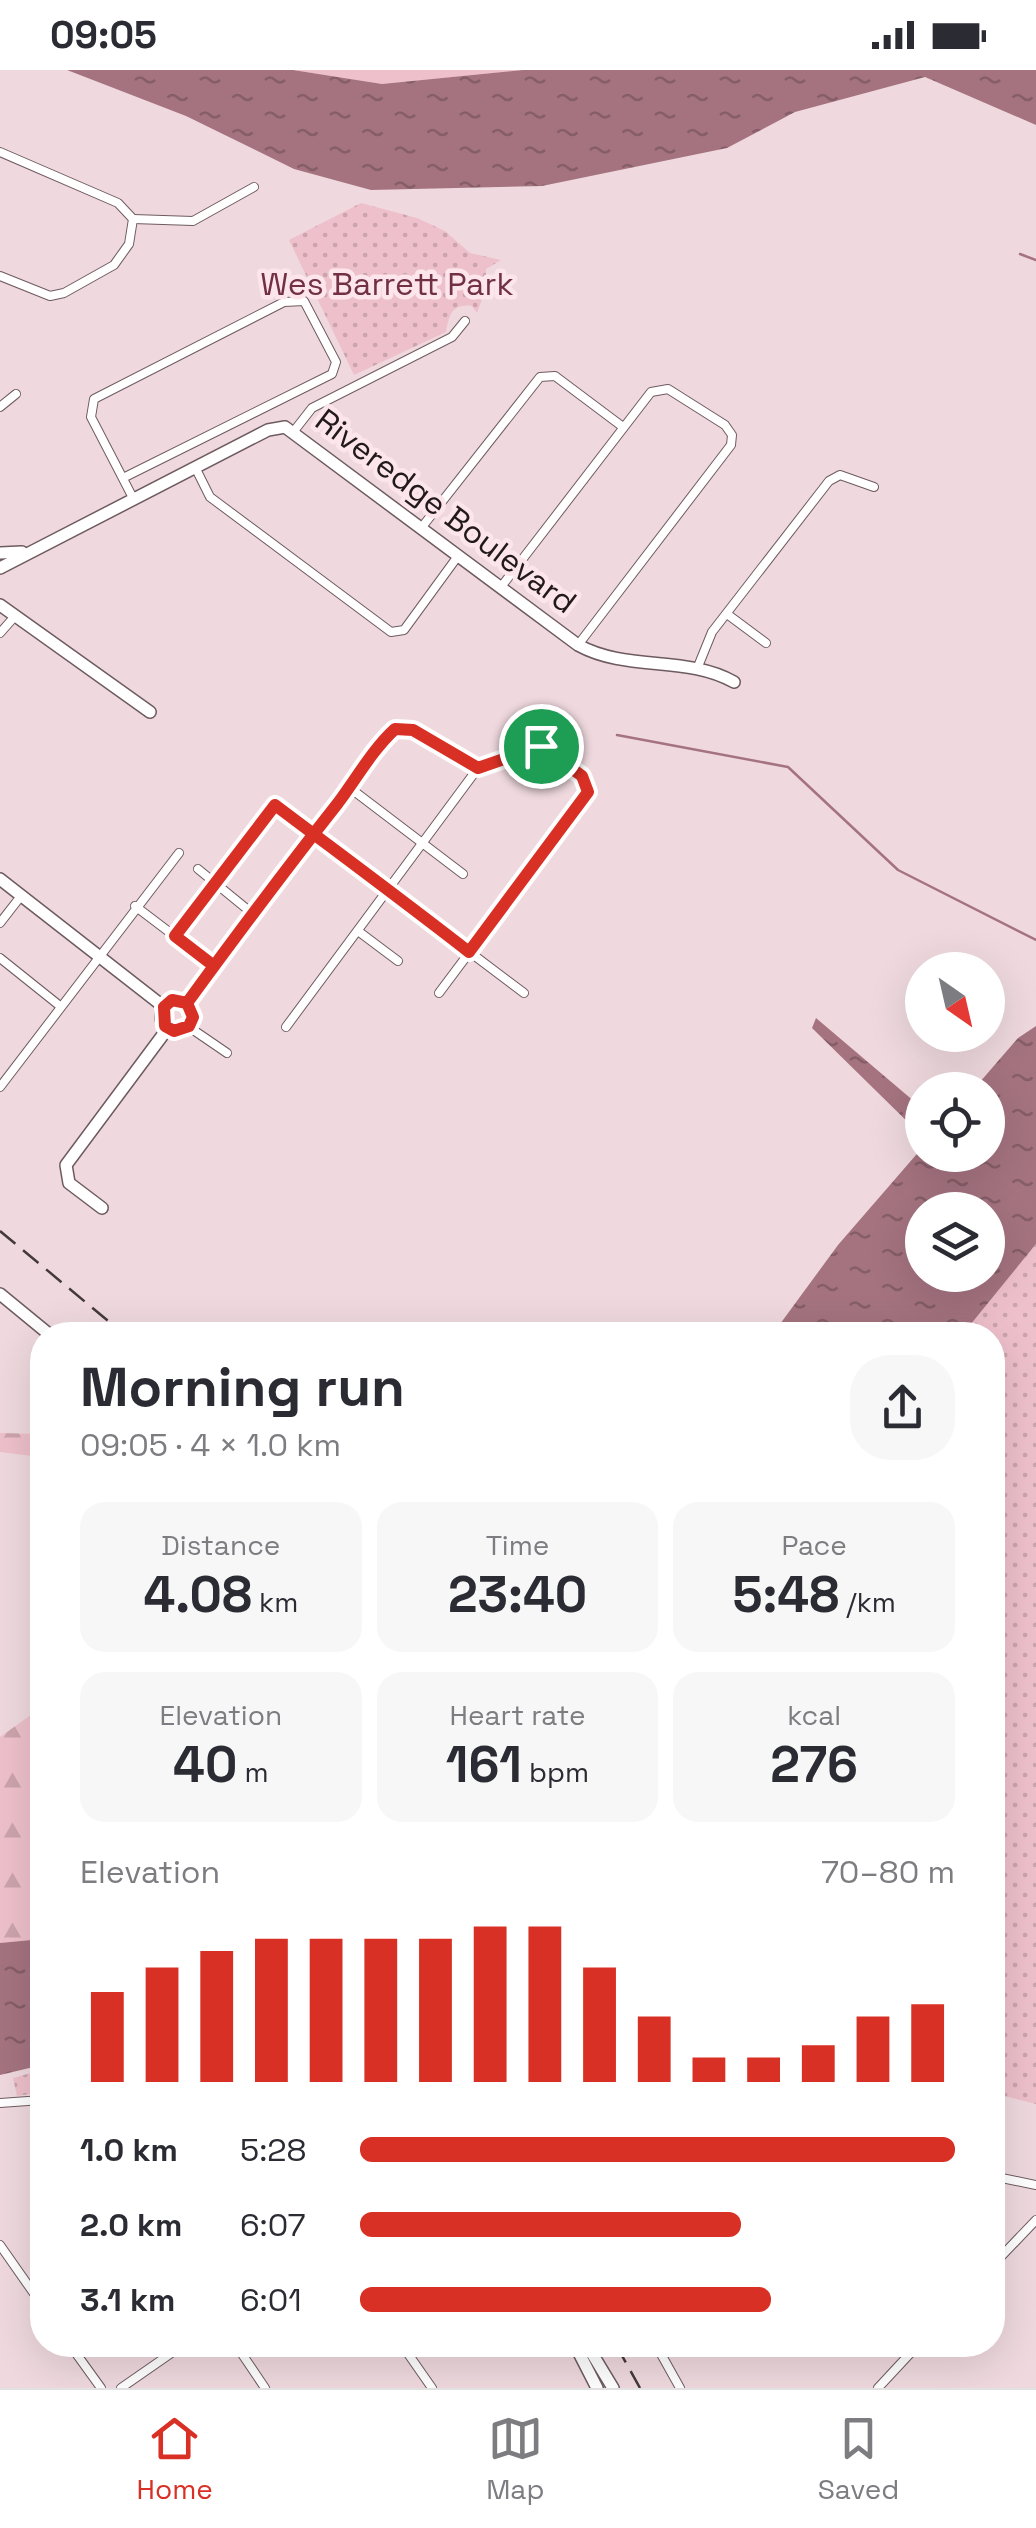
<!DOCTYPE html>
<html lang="en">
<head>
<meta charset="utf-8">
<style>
	body { margin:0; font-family:"Space Grotesk",sans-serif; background:#f7f7f7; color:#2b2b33; height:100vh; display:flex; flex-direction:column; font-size:38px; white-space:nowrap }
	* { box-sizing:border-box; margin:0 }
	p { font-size:32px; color:#7c7c81 }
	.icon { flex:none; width:55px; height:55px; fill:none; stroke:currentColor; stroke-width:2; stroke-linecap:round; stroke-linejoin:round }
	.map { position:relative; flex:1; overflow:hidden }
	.details { position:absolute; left:30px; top:1252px; width:975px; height:1035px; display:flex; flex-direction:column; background:#fff; border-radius:40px; box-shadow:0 10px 40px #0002 }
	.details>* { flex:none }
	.needle { width:65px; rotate:146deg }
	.buttons { position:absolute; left:905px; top:882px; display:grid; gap:20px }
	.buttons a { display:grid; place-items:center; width:100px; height:100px; border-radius:50%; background:#fff; box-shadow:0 10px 40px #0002; font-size:50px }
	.pin { position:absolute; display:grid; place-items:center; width:85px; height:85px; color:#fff; margin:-42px; border:5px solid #fff; border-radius:50%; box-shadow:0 2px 10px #0007 }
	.round { display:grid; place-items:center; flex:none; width:105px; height:105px; border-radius:40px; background:#f7f7f7 }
	.summary { display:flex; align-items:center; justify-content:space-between; height:170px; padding:0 50px }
	h1 { font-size:55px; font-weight:700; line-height:75px }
	.metrics { display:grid; grid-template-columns:repeat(3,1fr); gap:15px; height:170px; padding:10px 50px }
	.metrics div { display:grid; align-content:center; border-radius:25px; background:#f7f7f7; text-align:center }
	.metrics b { font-size:50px; font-weight:700 }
	.metrics small { font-size:28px; font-weight:400 }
	.metrics p { font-size:28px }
	.chart { height:280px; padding:20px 50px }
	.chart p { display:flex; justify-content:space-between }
	.chart svg { width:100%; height:180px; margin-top:10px; stroke:#d93025; stroke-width:6 }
	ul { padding:0 50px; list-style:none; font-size:32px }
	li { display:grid; grid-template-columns:160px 120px 1fr; align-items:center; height:75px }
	li i { height:25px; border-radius:12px; background:#d93025 }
	.status { display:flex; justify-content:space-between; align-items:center; height:70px; padding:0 50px; background:#fff; direction:ltr }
	.status svg { height:28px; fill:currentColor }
	.dock { display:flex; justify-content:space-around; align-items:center; height:140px; border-top:2px solid #e1e1e2; background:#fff; font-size:28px; color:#7c7c81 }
	.dock a { display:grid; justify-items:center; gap:5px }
	.dock .current { color:#d93025 }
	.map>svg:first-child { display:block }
	.grass { fill:#eec0cb }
	.forest { fill:url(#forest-firs) }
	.park { fill:url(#park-dots) }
	.water { fill:url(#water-ripples); fill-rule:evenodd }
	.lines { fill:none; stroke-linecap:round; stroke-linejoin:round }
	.stream { stroke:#a57380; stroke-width:2.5 }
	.street-casing { stroke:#6e5b60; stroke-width:10 }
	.secondary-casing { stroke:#6e5b60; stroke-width:14 }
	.street { stroke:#fff; stroke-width:8 }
	.secondary { stroke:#fff; stroke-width:11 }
	.rail { stroke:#44393c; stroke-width:2.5; stroke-dasharray:20 10; stroke-linecap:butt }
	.route-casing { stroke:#fff; stroke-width:20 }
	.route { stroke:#d93025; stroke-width:12 }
	.labels { text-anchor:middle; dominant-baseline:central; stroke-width:9; stroke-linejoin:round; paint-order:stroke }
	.park-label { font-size:32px; fill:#723045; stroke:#fce6eb }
	.street-label { font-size:32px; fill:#21191b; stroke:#fce6eb }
</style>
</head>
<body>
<div class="status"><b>09:05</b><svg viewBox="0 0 49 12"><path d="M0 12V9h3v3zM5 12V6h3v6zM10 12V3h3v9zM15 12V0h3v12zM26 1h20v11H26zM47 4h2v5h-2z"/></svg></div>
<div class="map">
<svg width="1036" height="2318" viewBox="0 0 1036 2318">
	<defs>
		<pattern id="forest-firs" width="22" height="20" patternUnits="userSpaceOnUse" patternTransform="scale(2.5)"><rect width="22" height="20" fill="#eec0cb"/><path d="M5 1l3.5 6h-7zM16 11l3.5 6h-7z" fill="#cca4ae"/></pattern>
		<pattern id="park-dots" width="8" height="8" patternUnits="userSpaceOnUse" patternTransform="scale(2.5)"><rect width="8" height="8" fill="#eec0cb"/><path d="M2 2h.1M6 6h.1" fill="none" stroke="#cca4ae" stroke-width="1.8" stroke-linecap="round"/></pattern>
		<pattern id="water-ripples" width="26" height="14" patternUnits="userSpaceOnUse" patternTransform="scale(2.5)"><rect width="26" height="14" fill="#a57380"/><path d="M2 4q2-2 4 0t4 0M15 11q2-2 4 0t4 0" fill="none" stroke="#865e68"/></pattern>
	</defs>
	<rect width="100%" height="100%" fill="#efd9de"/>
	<!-- grass -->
	<polygon class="grass" points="293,0 523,0 382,14"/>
	<!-- forest -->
	<g class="forest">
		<polygon points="0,1363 38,1364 42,1377 32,1386 0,1382"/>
		<polygon points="42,1637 42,1869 0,1873 0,1667"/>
	</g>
	<!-- park -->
	<g class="park">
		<path d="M 361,133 L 417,148 L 445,161 L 470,183 L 501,190 L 486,199 L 486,219 L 477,243 L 472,236 C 452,233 449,246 446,262 L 354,305 L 289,170 Z"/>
		<polygon points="1036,1174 1036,2034 993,2023 992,1265 962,1265"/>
		<polygon points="42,2000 42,2022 17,2026 13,2008"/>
	</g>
	<!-- water -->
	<g class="water">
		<polygon points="67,0 293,0 382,14 523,0 1036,0 1036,55 925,7 795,42 727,78 542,116 371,120 294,99 186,46"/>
		<polygon points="816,948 922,1038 922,1066 812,958"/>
		<path d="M 1036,956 L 1036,1174 L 962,1265 L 772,1265 L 838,1175 L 922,1078 L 922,1085 L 988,1085 L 988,1020 L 973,1020 L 1018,968 ZM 922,1140 L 988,1140 L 988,1205 L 922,1205 Z"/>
		<polygon points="42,1869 42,1995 0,2005 0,1873"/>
	</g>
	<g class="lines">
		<!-- stream -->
		<g class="stream">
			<polyline points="1020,184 1036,190"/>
			<polyline points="617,665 788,697 898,800 1036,870"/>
		</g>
		<!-- street casing -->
		<g class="street-casing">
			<g id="street">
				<polyline points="0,82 118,133 133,149 129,174 114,195 64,223 50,226 0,206"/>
				<polyline points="133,149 193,151 254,117"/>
				<polyline points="0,337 16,324"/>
				<polyline points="294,361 312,338 452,267 465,251"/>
				<polyline points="195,397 210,427 391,562 404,560 458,486"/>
				<polyline points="123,408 332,304 336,292 304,231 284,232 94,329 91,347 133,428"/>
				<polyline points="422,457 540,307 555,306 623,357"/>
				<polyline points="501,517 651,322 668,319 725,355 732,365 731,375 578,575"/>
				<polyline points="727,544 766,573"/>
				<polyline points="0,563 16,545"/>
				<polyline points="697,599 712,562 829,411 840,405 874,417"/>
				<polyline points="350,718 463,804"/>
				<polyline points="314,764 387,667 399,658 413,661 478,698 535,675 582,706 588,717 585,728 439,923"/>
				<polyline points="198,799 253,844"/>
				<polyline points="135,836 214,896"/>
				<polyline points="0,853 21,826"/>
				<polyline points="358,861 398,891"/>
				<polyline points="175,866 275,735 524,923"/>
				<polyline points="0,888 60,936"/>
				<polyline points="189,957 227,983"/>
				<polyline points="286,957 478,698"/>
				<polyline points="0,1017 179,783"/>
				<polyline points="0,2033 42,2030"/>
				<polyline points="992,2106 1036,2115"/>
				<polyline points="0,2175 42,2235"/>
				<polyline points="992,2196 1036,2150"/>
				<polyline points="70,2275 101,2318"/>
				<polyline points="236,2275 265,2318"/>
				<polyline points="402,2275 432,2318"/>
				<polyline points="656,2275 680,2318"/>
				<polyline points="121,2318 183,2275"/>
				<polyline points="878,2318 918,2275"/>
			</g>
		</g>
		<!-- secondary casing -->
		<g class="secondary-casing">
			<g id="secondary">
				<polyline points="0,483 22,482"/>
				<path d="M 0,498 L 268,360 L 285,357 L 578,575 C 627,602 686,585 734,612"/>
				<polyline points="0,535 150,642"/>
				<polyline points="0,809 164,937"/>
				<circle cx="177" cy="946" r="16"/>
				<polyline points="187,933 314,764"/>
				<polyline points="102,1138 69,1113 66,1095 168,958"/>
				<polyline points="0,1224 50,1265"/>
				<polyline points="575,2275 597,2318"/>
				<polyline points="587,2275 613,2318"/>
			</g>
		</g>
		<!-- street -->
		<use href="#street" class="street"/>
		<!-- secondary -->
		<use href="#secondary" class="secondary"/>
		<!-- rail -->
		<g class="rail">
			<polyline points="0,1161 125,1265"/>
			<polyline points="616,2275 640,2318"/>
		</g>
	</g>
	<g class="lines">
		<!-- route casing -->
		<g class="route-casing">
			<path id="route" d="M 541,676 L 478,698 L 413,660 L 395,659 C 373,679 356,709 338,733 C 286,799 236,866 187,933 L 172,930 L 164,937 L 165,956 L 174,961 L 189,956 L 193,947 L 187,933 L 214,896 L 175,866 L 275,735 C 340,784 405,832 469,882 L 588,722 L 582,706 L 541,676"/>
		</g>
		<!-- route -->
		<use href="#route" class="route"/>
	</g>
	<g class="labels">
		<!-- park labels -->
		<g class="park-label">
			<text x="387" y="214">Wes Barrett Park</text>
		</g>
		<!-- street labels -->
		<g class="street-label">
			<text transform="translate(446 441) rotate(37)">Riveredge Boulevard</text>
		</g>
	</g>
</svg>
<div class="buttons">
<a><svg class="needle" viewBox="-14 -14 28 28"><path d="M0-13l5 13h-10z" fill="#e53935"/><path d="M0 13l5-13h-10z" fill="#7c7c81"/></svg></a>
<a><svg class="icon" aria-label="locate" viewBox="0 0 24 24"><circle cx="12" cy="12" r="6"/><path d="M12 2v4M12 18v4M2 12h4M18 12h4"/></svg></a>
<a><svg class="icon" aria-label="layers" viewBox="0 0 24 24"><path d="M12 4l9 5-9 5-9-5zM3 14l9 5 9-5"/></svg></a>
</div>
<div class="pin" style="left:541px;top:676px;background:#1e9e55"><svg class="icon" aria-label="arrive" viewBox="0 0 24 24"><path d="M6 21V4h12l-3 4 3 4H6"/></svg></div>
<section class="details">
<div class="summary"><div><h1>Morning run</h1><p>09:05 · 4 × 1.0 km</p></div><a class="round"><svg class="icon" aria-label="share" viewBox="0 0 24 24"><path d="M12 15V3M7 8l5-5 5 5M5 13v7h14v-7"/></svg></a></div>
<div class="metrics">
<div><p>Distance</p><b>4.08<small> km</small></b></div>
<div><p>Time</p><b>23:40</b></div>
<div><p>Pace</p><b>5:48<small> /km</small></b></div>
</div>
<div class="metrics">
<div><p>Elevation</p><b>40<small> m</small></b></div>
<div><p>Heart rate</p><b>161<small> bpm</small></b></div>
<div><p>kcal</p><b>276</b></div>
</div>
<div class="chart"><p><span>Elevation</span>70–80 m</p>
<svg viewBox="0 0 160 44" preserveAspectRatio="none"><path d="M5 44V22M15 44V16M25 44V12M35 44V9M45 44V9M55 44V9M65 44V9M75 44V6M85 44V6M95 44V16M105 44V28M115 44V38M125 44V38M135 44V35M145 44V28M155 44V25"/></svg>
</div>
<ul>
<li><b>1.0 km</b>5:28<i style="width:100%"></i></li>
<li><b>2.0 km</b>6:07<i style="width:64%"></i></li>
<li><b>3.1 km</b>6:01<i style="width:69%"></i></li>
</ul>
</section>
</div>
<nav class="dock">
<a class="current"><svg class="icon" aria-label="home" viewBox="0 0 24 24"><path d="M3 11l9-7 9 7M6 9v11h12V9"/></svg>Home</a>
<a><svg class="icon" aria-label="map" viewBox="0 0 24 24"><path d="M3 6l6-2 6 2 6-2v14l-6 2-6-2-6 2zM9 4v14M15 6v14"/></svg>Map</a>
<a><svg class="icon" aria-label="saved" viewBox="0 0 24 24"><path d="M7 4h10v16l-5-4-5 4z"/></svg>Saved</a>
</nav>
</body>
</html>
